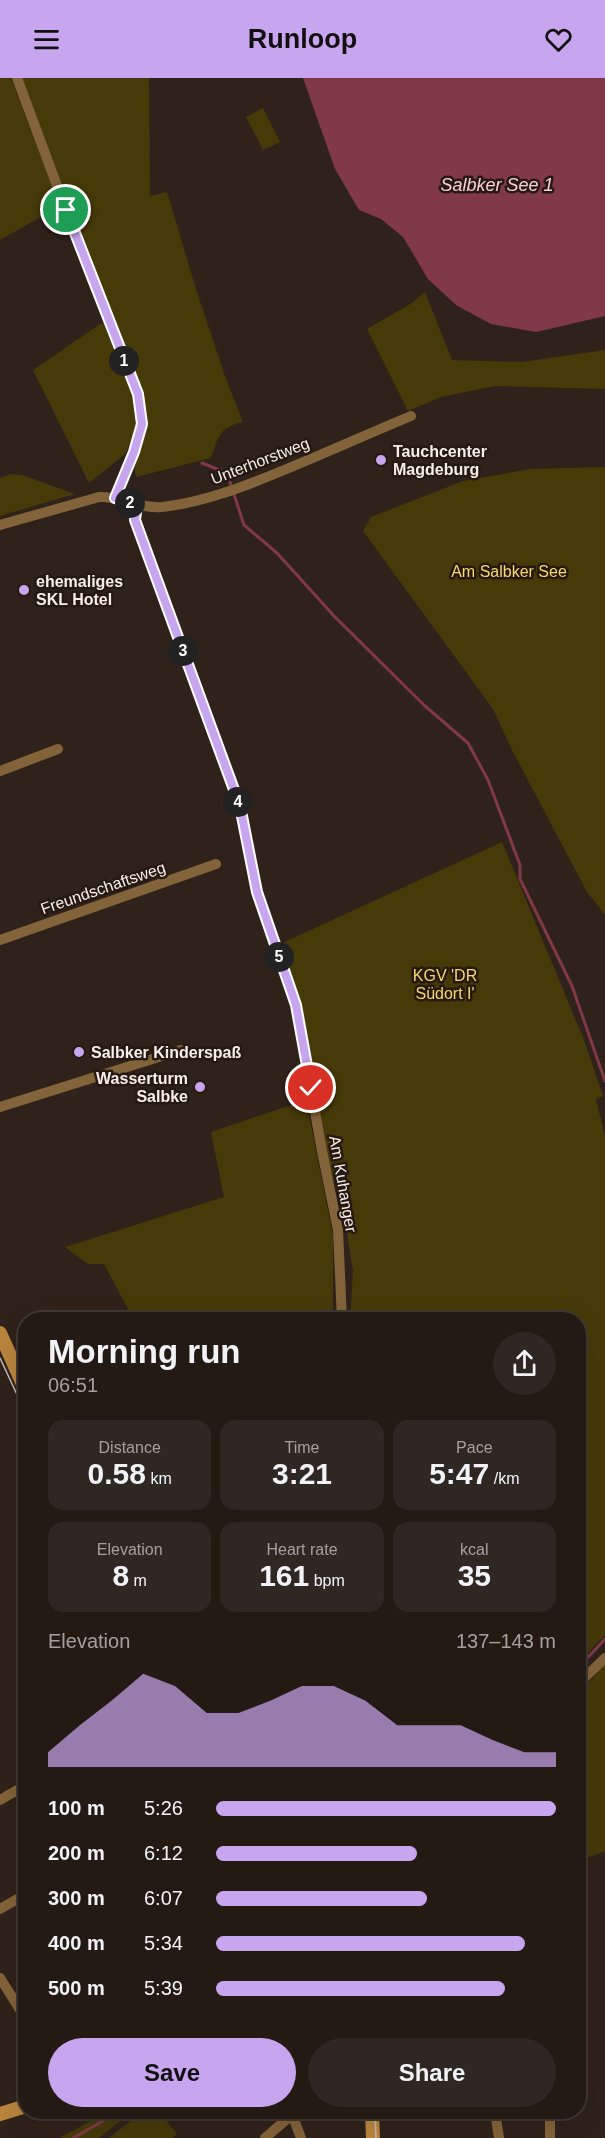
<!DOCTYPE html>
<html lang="en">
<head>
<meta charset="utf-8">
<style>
	body { margin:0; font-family:Arial,sans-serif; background:#2f2722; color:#f1f3f6; height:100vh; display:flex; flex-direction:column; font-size:22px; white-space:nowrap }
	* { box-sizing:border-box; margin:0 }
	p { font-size:20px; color:#a3a1a0 }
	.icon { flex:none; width:33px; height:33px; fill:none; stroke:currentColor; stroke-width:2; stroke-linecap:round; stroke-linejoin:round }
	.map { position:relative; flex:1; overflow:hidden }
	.panel { position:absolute; left:18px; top:1234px; width:568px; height:807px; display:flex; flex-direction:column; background:#231a14; border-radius:24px; box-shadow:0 6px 24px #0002,0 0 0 2px #403834 }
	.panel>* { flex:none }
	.pin { position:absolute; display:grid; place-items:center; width:51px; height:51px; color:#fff; margin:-26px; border:3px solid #fff; border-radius:50%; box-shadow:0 2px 6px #0007 }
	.km { position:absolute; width:30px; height:30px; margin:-15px; border-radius:50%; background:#222; color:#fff; font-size:16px; line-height:30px; text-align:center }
	.round { display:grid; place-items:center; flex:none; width:63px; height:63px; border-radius:32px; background:#2f2722 }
	.head { display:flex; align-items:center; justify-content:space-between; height:102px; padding:0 30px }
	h1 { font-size:33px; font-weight:600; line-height:45px }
	.stats { display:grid; grid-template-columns:repeat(3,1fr); gap:9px; height:102px; padding:6px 30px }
	.stats div { display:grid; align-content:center; border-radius:15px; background:#2f2722; text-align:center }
	.stats b { font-size:30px; font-weight:600 }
	.stats small { font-size:16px; font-weight:400 }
	.stats p { font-size:16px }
	.chart { height:168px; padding:12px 30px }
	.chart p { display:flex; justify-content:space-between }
	.chart svg { width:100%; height:108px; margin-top:6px; fill:#c8a6ef; opacity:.7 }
	.button { display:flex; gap:12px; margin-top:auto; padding:12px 30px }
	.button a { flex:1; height:69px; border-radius:36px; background:#c8a6ef; color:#111; font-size:24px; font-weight:600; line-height:69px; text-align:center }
	.button a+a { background:#2f2722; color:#f1f3f6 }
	ul { padding:0 30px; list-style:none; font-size:20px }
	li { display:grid; grid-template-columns:96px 72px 1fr; align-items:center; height:45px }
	li i { height:15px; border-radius:8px; background:#c8a6ef }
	header { display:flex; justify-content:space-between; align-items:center; height:78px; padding:0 30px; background:#c8a6ef; color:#111; font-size:27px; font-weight:600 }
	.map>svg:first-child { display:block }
	.green { fill:#463a09 }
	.water { fill:#813948 }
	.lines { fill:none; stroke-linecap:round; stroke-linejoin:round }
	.stream { stroke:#813948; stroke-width:3 }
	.minor { stroke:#836339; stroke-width:10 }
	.secondary { stroke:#b9853d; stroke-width:14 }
	.tram { stroke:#c4bab4; stroke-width:1.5 }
	.route-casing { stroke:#fff; stroke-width:12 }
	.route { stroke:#c8a6ef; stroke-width:8 }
	.poi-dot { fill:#c8a6ef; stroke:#251912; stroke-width:2 }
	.labels { text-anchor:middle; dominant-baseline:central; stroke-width:5; stroke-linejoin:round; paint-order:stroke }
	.poi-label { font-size:16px; font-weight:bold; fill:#f7eee9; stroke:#251912; text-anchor:start }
	.street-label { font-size:16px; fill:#f7eee9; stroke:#251912 }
	.park-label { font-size:16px; fill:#f7d96f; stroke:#251912 }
	.water-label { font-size:18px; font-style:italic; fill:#fdcfd5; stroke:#251912 }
</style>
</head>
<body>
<header><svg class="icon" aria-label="menu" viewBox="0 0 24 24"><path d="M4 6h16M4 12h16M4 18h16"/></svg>Runloop<svg class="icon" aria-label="heart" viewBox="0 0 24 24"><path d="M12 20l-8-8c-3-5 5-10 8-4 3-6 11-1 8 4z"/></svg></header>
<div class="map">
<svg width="605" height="2060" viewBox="0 0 605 2060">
	<rect width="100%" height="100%" fill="#2f221b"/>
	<!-- green -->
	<g class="green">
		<polygon points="0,0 11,0 60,128 0,162"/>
		<path d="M 21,0 L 149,0 L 150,118 L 167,114 L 196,211 L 226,301 L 243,344 C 218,350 219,358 211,380 L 136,399 L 134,384 L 143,364 L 147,345 L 143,318 Z"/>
		<polygon points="263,30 280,64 263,72 246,39"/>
		<polygon points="425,214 452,282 522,284 605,272 605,311 495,308 441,319 408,333 367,251 412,225"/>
		<polygon points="103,244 132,316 137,351 125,376 89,405 33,292"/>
		<polygon points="605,389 605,837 587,814 513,674 493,631 363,453 371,439 463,403 531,391"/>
		<polygon points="11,396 22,397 75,416 0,438 0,400"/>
		<polygon points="502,764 584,962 603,1018 596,1021 605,1058 605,1557 579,1584 579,1242 350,1242 353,1193 343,1132 325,1072 278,867"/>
		<polygon points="306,1022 333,1158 333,1242 134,1242 104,1186 88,1186 65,1169 224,1119 211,1054"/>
		<polygon points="605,1587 605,1773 579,1783 579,1615"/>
		<polygon points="106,2034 132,2034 99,2060 60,2060"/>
		<polygon points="142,2034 159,2034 177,2056 172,2060 109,2060"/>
	</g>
	<!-- water -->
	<polygon class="water" points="303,0 605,0 605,238 536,254 491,246 456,227 428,201 403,159 381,141 359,132 335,91"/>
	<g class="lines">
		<!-- stream -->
		<g class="stream">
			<polyline points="202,385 227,395 244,447 277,475 334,538 425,628 468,665 488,702 520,787 520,801 572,908 605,1003"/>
			<polyline points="579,1589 605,1561"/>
			<polyline points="73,2060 119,2034"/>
		</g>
		<!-- minor -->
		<g class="minor">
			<polyline points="17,0 91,199 138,316 142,346 134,374 115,420"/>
			<polyline points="137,427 135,442 240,728 257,814 296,927 322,1073 338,1152 342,1242"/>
			<path d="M 0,447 L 99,419 C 121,418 140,431 162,429 C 206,424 248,407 289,390 C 330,373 370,355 411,338"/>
			<polyline points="0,693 58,671"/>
			<polyline points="0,862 216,786"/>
			<polyline points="0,1029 181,972"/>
			<polyline points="579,1605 605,1580"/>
			<polyline points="0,1722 26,1707"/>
			<polyline points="0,1831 26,1816"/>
			<polyline points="0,1900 26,1941"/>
			<polyline points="495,2034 499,2060"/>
			<polyline points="550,2034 550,2060"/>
			<polyline points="292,2036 301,2060"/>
			<polyline points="265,2060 295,2034"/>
		</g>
		<!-- secondary -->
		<g class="secondary">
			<polyline points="0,1255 26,1313"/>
			<polyline points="372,2034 373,2060"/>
			<polyline points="0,2036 26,2028"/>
		</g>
		<!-- tram -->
		<g class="tram">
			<polyline points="0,1280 26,1336"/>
			<polyline points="375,2034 376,2060"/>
		</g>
	</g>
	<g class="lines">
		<!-- route casing -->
		<g class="route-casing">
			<polyline id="route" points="66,132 138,316 142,346 134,374 115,420 137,427 135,442 240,728 257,814 296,927 311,1010"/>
		</g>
		<!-- route -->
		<use href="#route" class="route"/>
	</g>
	<!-- markers -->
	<g class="poi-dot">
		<circle cx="381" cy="382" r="6"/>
		<circle cx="24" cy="512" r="6"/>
		<circle cx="79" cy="974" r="6"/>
		<circle cx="200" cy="1009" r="6"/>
	</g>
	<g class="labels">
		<!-- poi labels -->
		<g class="poi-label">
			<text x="393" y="373">Tauchcenter<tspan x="393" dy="18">Magdeburg</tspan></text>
			<text x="36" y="503">ehemaliges<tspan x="36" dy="18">SKL Hotel</tspan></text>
			<text x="91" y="974">Salbker Kinderspaß</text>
			<text x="188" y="1000" text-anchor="end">Wasserturm<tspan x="188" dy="18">Salbke</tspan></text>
		</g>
		<!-- street labels -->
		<g class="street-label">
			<text transform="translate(260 383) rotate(-21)">Unterhorstweg</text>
			<text transform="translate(103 810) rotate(-19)">Freundschaftsweg</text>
			<text transform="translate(343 1106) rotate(80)">Am Kuhanger</text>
		</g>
		<!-- park labels -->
		<g class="park-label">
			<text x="509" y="493">Am Salbker See</text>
			<text x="445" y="897">KGV 'DR<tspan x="445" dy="18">Südort I'</tspan></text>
		</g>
		<!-- water labels -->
		<g class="water-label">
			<text x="497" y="107">Salbker See 1</text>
		</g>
	</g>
</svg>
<div class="pin" style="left:66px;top:132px;background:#1e9e55"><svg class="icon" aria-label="arrive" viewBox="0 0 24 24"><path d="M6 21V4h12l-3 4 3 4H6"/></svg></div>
<div class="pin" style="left:311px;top:1010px;background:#d93025"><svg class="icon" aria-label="check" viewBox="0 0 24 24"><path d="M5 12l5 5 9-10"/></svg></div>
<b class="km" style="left:124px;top:283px">1</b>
<b class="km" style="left:130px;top:425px">2</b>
<b class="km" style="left:183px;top:573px">3</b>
<b class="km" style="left:238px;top:724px">4</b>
<b class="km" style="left:279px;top:879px">5</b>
<section class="panel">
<div class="head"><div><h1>Morning run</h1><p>06:51</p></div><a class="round"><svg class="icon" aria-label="share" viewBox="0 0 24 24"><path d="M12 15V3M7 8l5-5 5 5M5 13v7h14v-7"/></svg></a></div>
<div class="stats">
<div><p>Distance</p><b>0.58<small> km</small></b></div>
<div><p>Time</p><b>3:21</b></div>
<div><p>Pace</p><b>5:47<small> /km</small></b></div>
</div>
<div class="stats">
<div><p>Elevation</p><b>8<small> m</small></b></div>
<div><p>Heart rate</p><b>161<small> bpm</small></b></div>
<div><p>kcal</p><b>35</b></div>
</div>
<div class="chart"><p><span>Elevation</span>137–143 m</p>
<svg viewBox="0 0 160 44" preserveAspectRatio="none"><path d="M0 44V38L10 27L20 17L30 6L40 11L50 22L60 22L70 17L80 11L90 11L100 17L110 27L120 27L130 27L140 33L150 38L160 38V44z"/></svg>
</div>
<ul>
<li><b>100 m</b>5:26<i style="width:100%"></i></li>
<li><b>200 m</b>6:12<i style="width:59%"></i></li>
<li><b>300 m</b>6:07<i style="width:62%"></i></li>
<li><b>400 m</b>5:34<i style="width:91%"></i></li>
<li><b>500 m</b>5:39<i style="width:85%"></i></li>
</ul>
<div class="button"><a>Save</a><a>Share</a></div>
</section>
</div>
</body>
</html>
